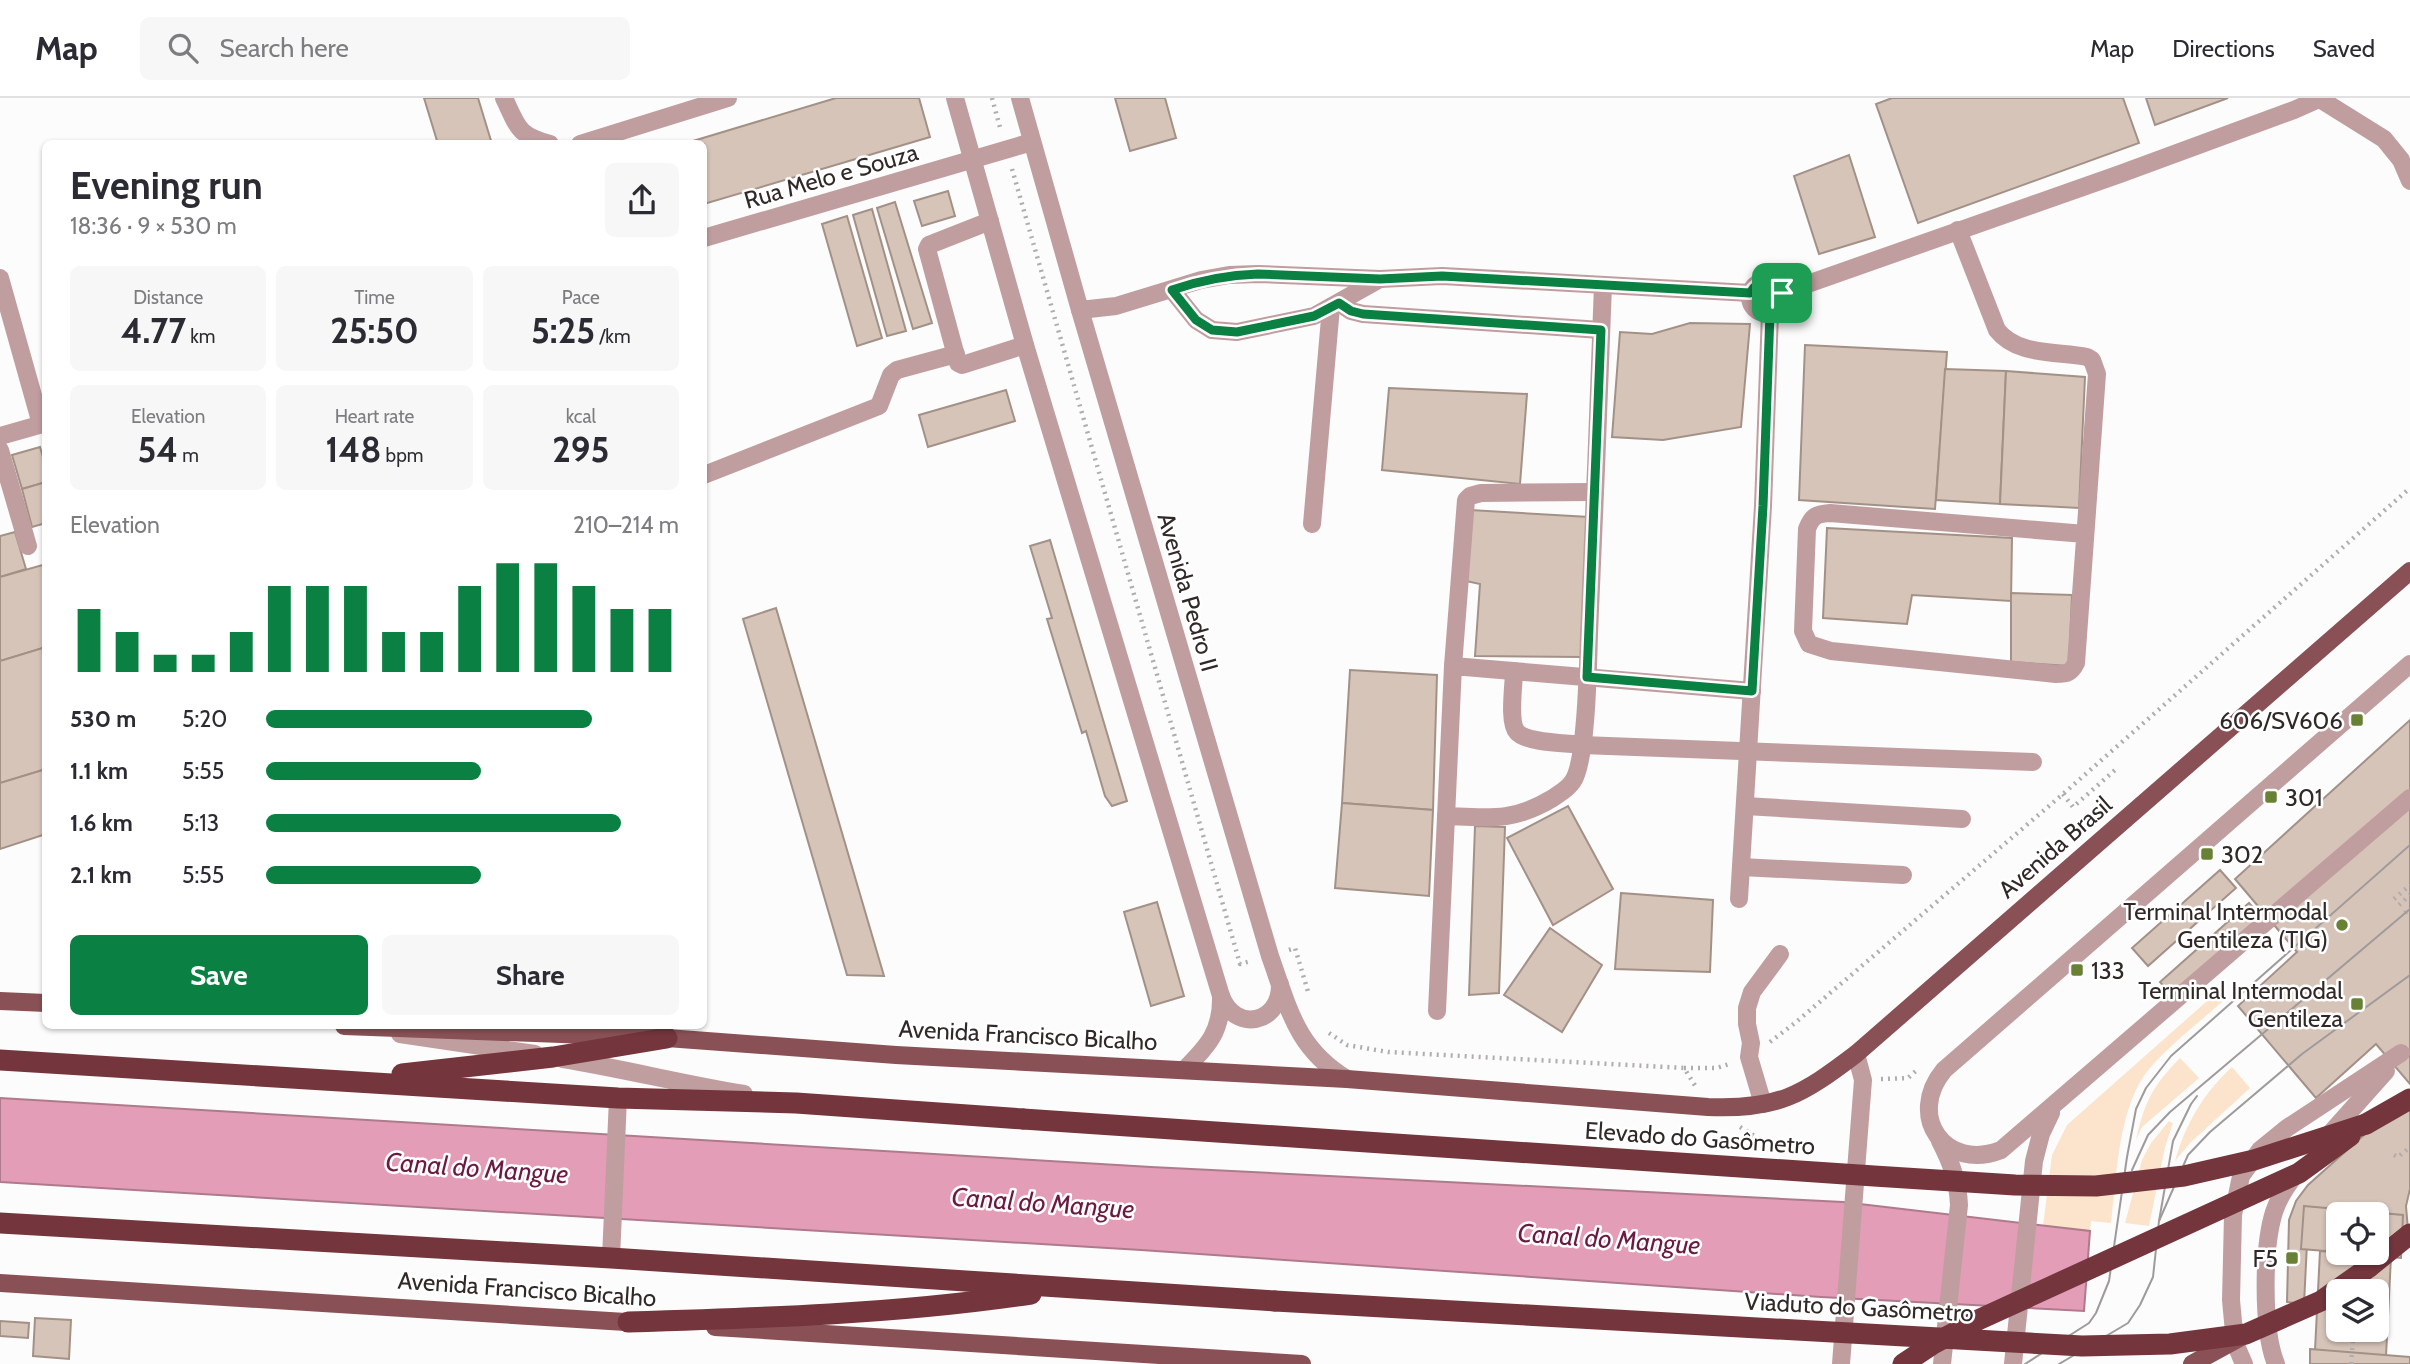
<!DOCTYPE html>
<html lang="en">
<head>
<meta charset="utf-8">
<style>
	body { margin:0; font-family:Cabin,sans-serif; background:#f7f7f7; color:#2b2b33; height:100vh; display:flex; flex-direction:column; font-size:26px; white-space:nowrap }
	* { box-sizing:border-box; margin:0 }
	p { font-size:23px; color:#7c7c81 }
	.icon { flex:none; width:38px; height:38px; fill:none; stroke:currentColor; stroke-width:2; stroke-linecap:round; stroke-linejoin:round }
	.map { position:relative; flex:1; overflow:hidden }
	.drawer { position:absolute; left:42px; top:42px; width:665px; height:889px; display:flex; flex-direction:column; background:#fff; border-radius:10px; box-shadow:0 2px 5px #0004 }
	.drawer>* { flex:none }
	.controls { position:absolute; left:2326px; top:1104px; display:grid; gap:14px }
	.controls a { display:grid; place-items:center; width:63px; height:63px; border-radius:10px; background:#fff; box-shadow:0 2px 5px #0004; font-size:35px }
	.pin { position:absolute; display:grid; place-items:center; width:60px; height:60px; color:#fff; margin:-30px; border-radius:14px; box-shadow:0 4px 10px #0006 }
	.round { display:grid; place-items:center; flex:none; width:74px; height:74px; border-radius:10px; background:#f7f7f7 }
	.headline { display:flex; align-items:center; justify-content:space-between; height:119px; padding:0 28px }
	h1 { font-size:38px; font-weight:700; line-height:52px }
	.figures { display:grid; grid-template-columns:repeat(3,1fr); gap:10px; height:119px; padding:7px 28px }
	.figures div { display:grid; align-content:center; border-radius:10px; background:#f7f7f7; text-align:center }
	.figures b { font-size:35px; font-weight:700 }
	.figures small { font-size:19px; font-weight:400 }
	.figures p { font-size:19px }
	.chart { height:196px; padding:14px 28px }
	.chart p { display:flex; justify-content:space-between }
	.chart svg { width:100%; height:126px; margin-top:7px; stroke:#0b8043; stroke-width:6 }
	.primary-button { display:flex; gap:14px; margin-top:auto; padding:14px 28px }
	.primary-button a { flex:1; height:80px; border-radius:10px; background:#0b8043; color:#fff; font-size:28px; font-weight:700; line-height:80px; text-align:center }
	.primary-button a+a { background:#f7f7f7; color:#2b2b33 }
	ul { padding:0 28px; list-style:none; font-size:23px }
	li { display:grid; grid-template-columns:112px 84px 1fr; align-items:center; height:52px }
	li i { height:18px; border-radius:9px; background:#0b8043 }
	header { display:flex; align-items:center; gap:42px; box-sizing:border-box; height:98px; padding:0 35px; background:#fff; border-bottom:2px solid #e1e1e2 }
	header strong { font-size:33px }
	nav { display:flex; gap:38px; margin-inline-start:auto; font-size:24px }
	.search { width:490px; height:63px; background:#f7f7f7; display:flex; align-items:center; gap:18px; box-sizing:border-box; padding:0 24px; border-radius:10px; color:#7c7c81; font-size:26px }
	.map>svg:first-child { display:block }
	.green { fill:#fbe4cb }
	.water { fill:#e39db7; stroke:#ae7a8c; stroke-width:2 }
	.building { fill:#d7c4b9; stroke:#a39187; stroke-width:2; fill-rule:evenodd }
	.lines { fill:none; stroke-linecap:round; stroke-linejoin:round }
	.path { stroke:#b0adac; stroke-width:4.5; stroke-dasharray:2 5; stroke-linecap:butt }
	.minor { stroke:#c09ea0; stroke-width:18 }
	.major { stroke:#895156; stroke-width:18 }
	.highway { stroke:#74353d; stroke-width:21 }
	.tram { stroke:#9f9b9a; stroke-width:2 }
	.major-bridge { stroke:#895156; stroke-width:18 }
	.highway-bridge { stroke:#74353d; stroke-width:21 }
	.route-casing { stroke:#fff; stroke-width:14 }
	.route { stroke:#0b8043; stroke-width:9 }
	.poi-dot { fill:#688134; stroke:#fff; stroke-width:2.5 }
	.labels { text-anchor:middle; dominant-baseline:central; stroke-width:5; stroke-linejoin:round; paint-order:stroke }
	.street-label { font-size:24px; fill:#312927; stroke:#fff }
	.poi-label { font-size:24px; fill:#312927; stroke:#fff; text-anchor:end }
	.water-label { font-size:26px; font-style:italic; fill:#6b1b42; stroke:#fff }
</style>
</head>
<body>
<header>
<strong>Map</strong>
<div class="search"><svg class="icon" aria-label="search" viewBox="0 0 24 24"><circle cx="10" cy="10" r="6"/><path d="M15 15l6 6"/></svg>Search here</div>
<nav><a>Map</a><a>Directions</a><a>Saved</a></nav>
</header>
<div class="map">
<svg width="2410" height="1266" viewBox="0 0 2410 1266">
	<rect width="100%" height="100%" fill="#fcfcfc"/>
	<!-- green -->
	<g class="green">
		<path d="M 2215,896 L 2222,904 C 2198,925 2171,946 2150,970 C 2118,1007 2117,1077 2111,1125 L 2091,1123 L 2090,1133 L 2043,1128 L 2052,1057 L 2067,1027 Z"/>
		<path d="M 2180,960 L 2199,980 L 2142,1029 L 2136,1042 C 2145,1003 2152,989 2180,960 Z"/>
		<path d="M 2232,969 L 2250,990 L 2190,1045 L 2175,1063 C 2186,1025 2203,996 2232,969 Z"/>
		<polygon points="2169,1023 2173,1025 2165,1049 2149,1128 2125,1125 2142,1062 2151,1045"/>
	</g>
	<!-- water -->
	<polygon class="water" points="0,1000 1151,1069 1843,1104 2090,1133 2084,1213 1821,1199 1141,1152 0,1084"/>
	<!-- building -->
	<g class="building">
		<polygon points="424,0 478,0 492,46 438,46"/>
		<polygon points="836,0 919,0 930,39 704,106 704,46 683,46"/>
		<polygon points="1115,0 1165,0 1176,40 1130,53"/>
		<polygon points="1892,0 2123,0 2139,45 1918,125 1876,6"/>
		<polygon points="2146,0 2228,0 2155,27"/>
		<polygon points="1849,57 1875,139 1819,156 1794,78"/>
		<polygon points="948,93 955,118 922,128 914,103"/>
		<polygon points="895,104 932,225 913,231 877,110"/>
		<polygon points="872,111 906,233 887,238 853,117"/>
		<polygon points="847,118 882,240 857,248 822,126"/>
		<polygon points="1690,225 1750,226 1741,329 1663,342 1612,339 1620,234 1652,236"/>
		<polygon points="1805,247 1947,254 1935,411 1799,402"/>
		<polygon points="1945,271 2006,273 2000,406 1936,402"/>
		<polygon points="2006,273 2085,279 2079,410 2000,406"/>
		<polygon points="1389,290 1527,296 1520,386 1382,372"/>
		<polygon points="1006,292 1015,323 928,349 919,317"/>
		<polygon points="40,349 46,369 46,384 22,391 12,357"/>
		<polygon points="46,384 46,425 32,429 22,391"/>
		<polygon points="1470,412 1589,419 1581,559 1475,558 1480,486 1466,483"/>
		<polygon points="1827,430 2012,440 2011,503 1912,497 1907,526 1823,520"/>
		<polygon points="15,434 26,471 0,479 0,438"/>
		<polygon points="1050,442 1127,703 1112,708 1105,698 1086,633 1082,635 1047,521 1052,520 1030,448"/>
		<polygon points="46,466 46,549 0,563 0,479"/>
		<polygon points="2011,495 2072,497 2069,568 2011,564"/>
		<polygon points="776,510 884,878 847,877 743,521"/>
		<polygon points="46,549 46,671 0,685 0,563"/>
		<polygon points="1350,572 1437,577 1433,712 1342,705"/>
		<polygon points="2410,622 2410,986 2376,946 2316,1000 2238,908 2297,854 2235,781"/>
		<polygon points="46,671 46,736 0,751 0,685"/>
		<polygon points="1342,705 1433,712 1429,798 1335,790"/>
		<polygon points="1568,708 1613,791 1553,827 1507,740"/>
		<polygon points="1475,728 1505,729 1499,895 1469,897"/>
		<polygon points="2220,772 2236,790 2148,868 2132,850"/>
		<polygon points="1621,795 1713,802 1710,874 1615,871"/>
		<polygon points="1157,804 1184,898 1151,908 1124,814"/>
		<polygon points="2249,805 2265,823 2176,902 2160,884"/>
		<polygon points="1550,830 1602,867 1562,934 1504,897"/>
		<polygon points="2410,996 2410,1091 2406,1108 2408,1132 2376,1130 2376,1116 2338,1116 2338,1127 2308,1125 2304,1206 2287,1204 2289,1122 2296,1103 2308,1087"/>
		<polygon points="2304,1108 2403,1117 2401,1160 2345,1155 2376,1155 2376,1116 2338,1116 2338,1154 2301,1151"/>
		<path d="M 2320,1153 L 2391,1159 L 2386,1258 L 2315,1252 ZM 2338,1194 L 2376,1194 L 2376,1232 L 2338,1232 Z"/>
		<polygon points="35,1220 71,1222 69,1261 33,1258"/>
		<polygon points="0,1223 29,1225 28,1240 0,1238"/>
		<polygon points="2310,1251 2410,1259 2410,1266 2310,1266"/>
	</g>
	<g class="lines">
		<!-- path -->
		<g class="path">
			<polyline points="992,0 1001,33"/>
			<polyline points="1012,71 1240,866 1251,863"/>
			<polyline points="2063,696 2073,709 2115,672"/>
			<polyline points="2394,801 2410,787"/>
			<polyline points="2399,807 2410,797"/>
			<polyline points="2405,815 2410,810"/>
			<polyline points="1289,852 1295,850 1309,897"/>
			<polyline points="1329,935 1347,947 1388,954 1684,970 1696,989"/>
			<polyline points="1770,944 1795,925 2063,696 2410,390"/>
			<polyline points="1684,970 1717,970 1732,965"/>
			<polyline points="1881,981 1908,980 1918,971"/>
			<polyline points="1740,1029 1769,1047"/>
			<polyline points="2394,1057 2398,1059 2410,1049"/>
			<polyline points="2351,1266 2353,1242"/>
		</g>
		<!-- minor -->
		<g class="minor">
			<path d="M 504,0 C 518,29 517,37 550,46"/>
			<path d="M 955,0 L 1025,247 L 1221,898 C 1222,933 1208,948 1184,972"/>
			<path d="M 1020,0 L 1080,212 L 1270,858 C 1289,911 1296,950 1347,981"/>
			<polyline points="2320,1 2384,41 2401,62 2410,83"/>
			<polyline points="580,46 728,0"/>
			<polyline points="990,123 929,147 927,151 958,265 962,267 1025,247"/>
			<path d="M 1958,132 L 1997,232 C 2017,258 2057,253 2087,259 L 2092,262 L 2097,276 L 2076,565 C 2071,575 2067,576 2056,576 L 1831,553 L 1809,546 L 1803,533 L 1807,431 C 1812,418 1816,416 1830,415 L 2085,436"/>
			<polyline points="704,140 1032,44"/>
			<polyline points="0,180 41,326"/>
			<circle cx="1766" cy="199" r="16"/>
			<polyline points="1172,192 1196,222 1212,232 1237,234 1314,218 1380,181"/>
			<polyline points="1782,195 2120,76 2294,12 2321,0"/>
			<polyline points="1339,205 1351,213 1363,216 1601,232"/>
			<polyline points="1080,212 1116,208 1201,182 1229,177 1258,176 1380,181 1442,178 1750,195"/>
			<polyline points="0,338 46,325"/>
			<polyline points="0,352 28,448"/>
			<polyline points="704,377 879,308 891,277 897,272 956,256"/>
			<polyline points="1312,426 1331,209"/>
			<path d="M 2410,566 L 1944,972 C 1906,1018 1945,1074 2001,1052 L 2410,700"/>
			<polyline points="1453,568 1466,402 1470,398 1481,395 1595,394"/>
			<path d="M 1514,573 C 1514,587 1508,624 1517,634 C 1526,645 1567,645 1582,647 L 2033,664"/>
			<polyline points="1745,708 1962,721"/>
			<path d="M 1446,718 C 1490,720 1513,724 1553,700 C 1560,695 1568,691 1573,683 C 1587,662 1588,565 1589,536 C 1594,420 1599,303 1603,187"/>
			<polyline points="1741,769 1903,777"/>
			<polyline points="1739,801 1763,408 1770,215"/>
			<path d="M 1221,898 C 1235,935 1281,926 1280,886"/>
			<polyline points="1437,913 1453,568 1752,593"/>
			<polyline points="400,936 535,956"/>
			<path d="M 563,961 C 624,971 683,986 744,996"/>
			<polyline points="1763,1006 1749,959 1751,945 1747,926 1747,910 1752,894 1780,856"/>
			<polyline points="2328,1038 2386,973"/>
			<path d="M 1940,1043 C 1951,1064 1958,1083 1959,1107 L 1942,1266"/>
			<polyline points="611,1160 618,1000"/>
			<polyline points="1841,1266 1863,982 1856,956"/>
			<polyline points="2013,1266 2034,1063 2041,1036 2051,1015"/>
			<polyline points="2244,1266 2235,1245 2231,1202 2233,1117 2241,1078 2260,1052 2287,1030 2401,955"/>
			<path d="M 2276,1266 C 2262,1232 2263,1149 2274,1114 C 2279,1099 2287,1087 2296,1076"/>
		</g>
		<!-- major -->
		<g class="major">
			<polyline points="0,903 46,905"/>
			<path d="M 344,928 L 667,940 L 896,957 L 1347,981 L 1708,1009 C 1778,1012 1802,997 1856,956 L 2410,473"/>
			<polyline points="0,1185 642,1225"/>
			<polyline points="715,1229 1302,1266"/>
		</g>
		<!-- highway -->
		<g class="highway">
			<polyline points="0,962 618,1000 796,1005 1023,1021"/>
			<polyline points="402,976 553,959 667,940"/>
			<polyline points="2366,1026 2410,1001"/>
			<polyline points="0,1125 611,1160 1275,1203"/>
			<path d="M 628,1224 C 763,1220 897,1216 1031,1196"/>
		</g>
		<!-- tram -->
		<g class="tram">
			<polyline points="2132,1072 2148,1037 2170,1014 2410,811"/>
			<polyline points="2159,1123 2188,1057 2210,1034 2302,956 2410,877"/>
			<polyline points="2025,1266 2089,1225 2096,1215 2109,1183 2127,1059 2136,1011 2146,990 2171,958 2410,747"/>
			<polyline points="2059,1266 2128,1225 2140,1207 2153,1179 2159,1123 2173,1043 2191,1006 2197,998"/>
		</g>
		<!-- major-bridge -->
		<polyline class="major-bridge" points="2192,1266 2241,1239"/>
		<!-- highway-bridge -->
		<g class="highway-bridge">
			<polyline points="1023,1021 1874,1078 2015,1087 2096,1088 2184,1078 2254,1062 2366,1026"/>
			<polyline points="1275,1203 2082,1248 2170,1246 2246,1236 2321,1203 2368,1170 2410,1136"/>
			<polyline points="1903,1266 1933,1246 1978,1222 2299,1075 2350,1038"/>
		</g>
	</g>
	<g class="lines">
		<!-- route casing -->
		<g class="route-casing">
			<path id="route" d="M 1258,176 L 1380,181 L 1442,178 L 1750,195 C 1767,166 1799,198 1770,215 L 1763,408 L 1752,593 L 1587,579 L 1601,232 L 1363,216 L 1351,213 L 1339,205 L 1314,218 L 1237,234 L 1212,232 L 1196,222 L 1172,192 C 1201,182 1227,177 1258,176 Z"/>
		</g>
		<!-- route -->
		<use href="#route" class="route"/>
	</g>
	<!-- markers -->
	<g class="poi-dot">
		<rect x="2350" y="615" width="14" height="14" rx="3.5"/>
		<rect x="2264" y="692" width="14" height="14" rx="3.5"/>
		<rect x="2200" y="749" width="14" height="14" rx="3.5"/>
		<circle cx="2342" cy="827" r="7"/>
		<rect x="2070" y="865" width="14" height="14" rx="3.5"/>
		<rect x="2350" y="899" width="14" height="14" rx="3.5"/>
		<rect x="2285" y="1153" width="14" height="14" rx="3.5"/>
	</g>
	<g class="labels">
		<!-- street labels -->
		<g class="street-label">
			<text transform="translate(831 78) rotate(-16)">Rua Melo e Souza</text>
			<text transform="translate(1188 494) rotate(74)">Avenida Pedro II</text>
			<text transform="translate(2055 749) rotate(-41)">Avenida Brasil</text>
			<text transform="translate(1028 937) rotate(3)">Avenida Francisco Bicalho</text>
			<text transform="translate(1700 1040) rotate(4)">Elevado do Gasômetro</text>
			<text transform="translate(527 1191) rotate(4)">Avenida Francisco Bicalho</text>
			<text transform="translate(1859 1209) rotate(3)">Viaduto do Gasômetro</text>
		</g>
		<!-- poi labels -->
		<g class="poi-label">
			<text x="2343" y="622">606/SV606</text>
			<text x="2285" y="699" text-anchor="start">301</text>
			<text x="2221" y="756" text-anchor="start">302</text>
			<text x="2328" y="813">Terminal Intermodal<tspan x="2328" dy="28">Gentileza (TIG)</tspan></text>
			<text x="2091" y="872" text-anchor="start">133</text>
			<text x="2343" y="892">Terminal Intermodal<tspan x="2343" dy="28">Gentileza</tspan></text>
			<text x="2278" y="1160">F5</text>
		</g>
		<!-- water labels -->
		<g class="water-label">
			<text transform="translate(477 1070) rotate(4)">Canal do Mangue</text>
			<text transform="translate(1043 1105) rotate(4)">Canal do Mangue</text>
			<text transform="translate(1609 1141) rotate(4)">Canal do Mangue</text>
		</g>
	</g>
</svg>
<div class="controls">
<a><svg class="icon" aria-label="locate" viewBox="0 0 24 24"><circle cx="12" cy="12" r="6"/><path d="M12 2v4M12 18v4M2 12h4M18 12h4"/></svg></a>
<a><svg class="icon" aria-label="layers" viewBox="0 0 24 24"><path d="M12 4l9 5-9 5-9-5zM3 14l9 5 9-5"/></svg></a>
</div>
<div class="pin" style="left:1782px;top:195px;background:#1e9e55"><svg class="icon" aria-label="arrive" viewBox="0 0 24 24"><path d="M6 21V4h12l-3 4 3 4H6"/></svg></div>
<section class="drawer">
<div class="headline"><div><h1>Evening run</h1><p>18:36 · 9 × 530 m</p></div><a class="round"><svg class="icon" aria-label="share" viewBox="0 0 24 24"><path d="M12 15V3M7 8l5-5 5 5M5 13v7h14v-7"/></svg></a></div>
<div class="figures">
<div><p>Distance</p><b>4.77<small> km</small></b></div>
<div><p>Time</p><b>25:50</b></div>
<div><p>Pace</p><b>5:25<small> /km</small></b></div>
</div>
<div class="figures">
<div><p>Elevation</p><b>54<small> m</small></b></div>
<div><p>Heart rate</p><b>148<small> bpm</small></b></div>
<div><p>kcal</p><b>295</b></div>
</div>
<div class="chart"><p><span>Elevation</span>210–214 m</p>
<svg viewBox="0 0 160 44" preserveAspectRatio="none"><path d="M5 44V22M15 44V30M25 44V38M35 44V38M45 44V30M55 44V14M65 44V14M75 44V14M85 44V30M95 44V30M105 44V14M115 44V6M125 44V6M135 44V14M145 44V22M155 44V22"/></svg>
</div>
<ul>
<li><b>530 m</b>5:20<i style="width:79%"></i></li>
<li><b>1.1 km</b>5:55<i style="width:52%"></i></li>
<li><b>1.6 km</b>5:13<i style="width:86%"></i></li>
<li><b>2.1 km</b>5:55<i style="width:52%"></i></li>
</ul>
<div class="primary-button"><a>Save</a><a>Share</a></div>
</section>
</div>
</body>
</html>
